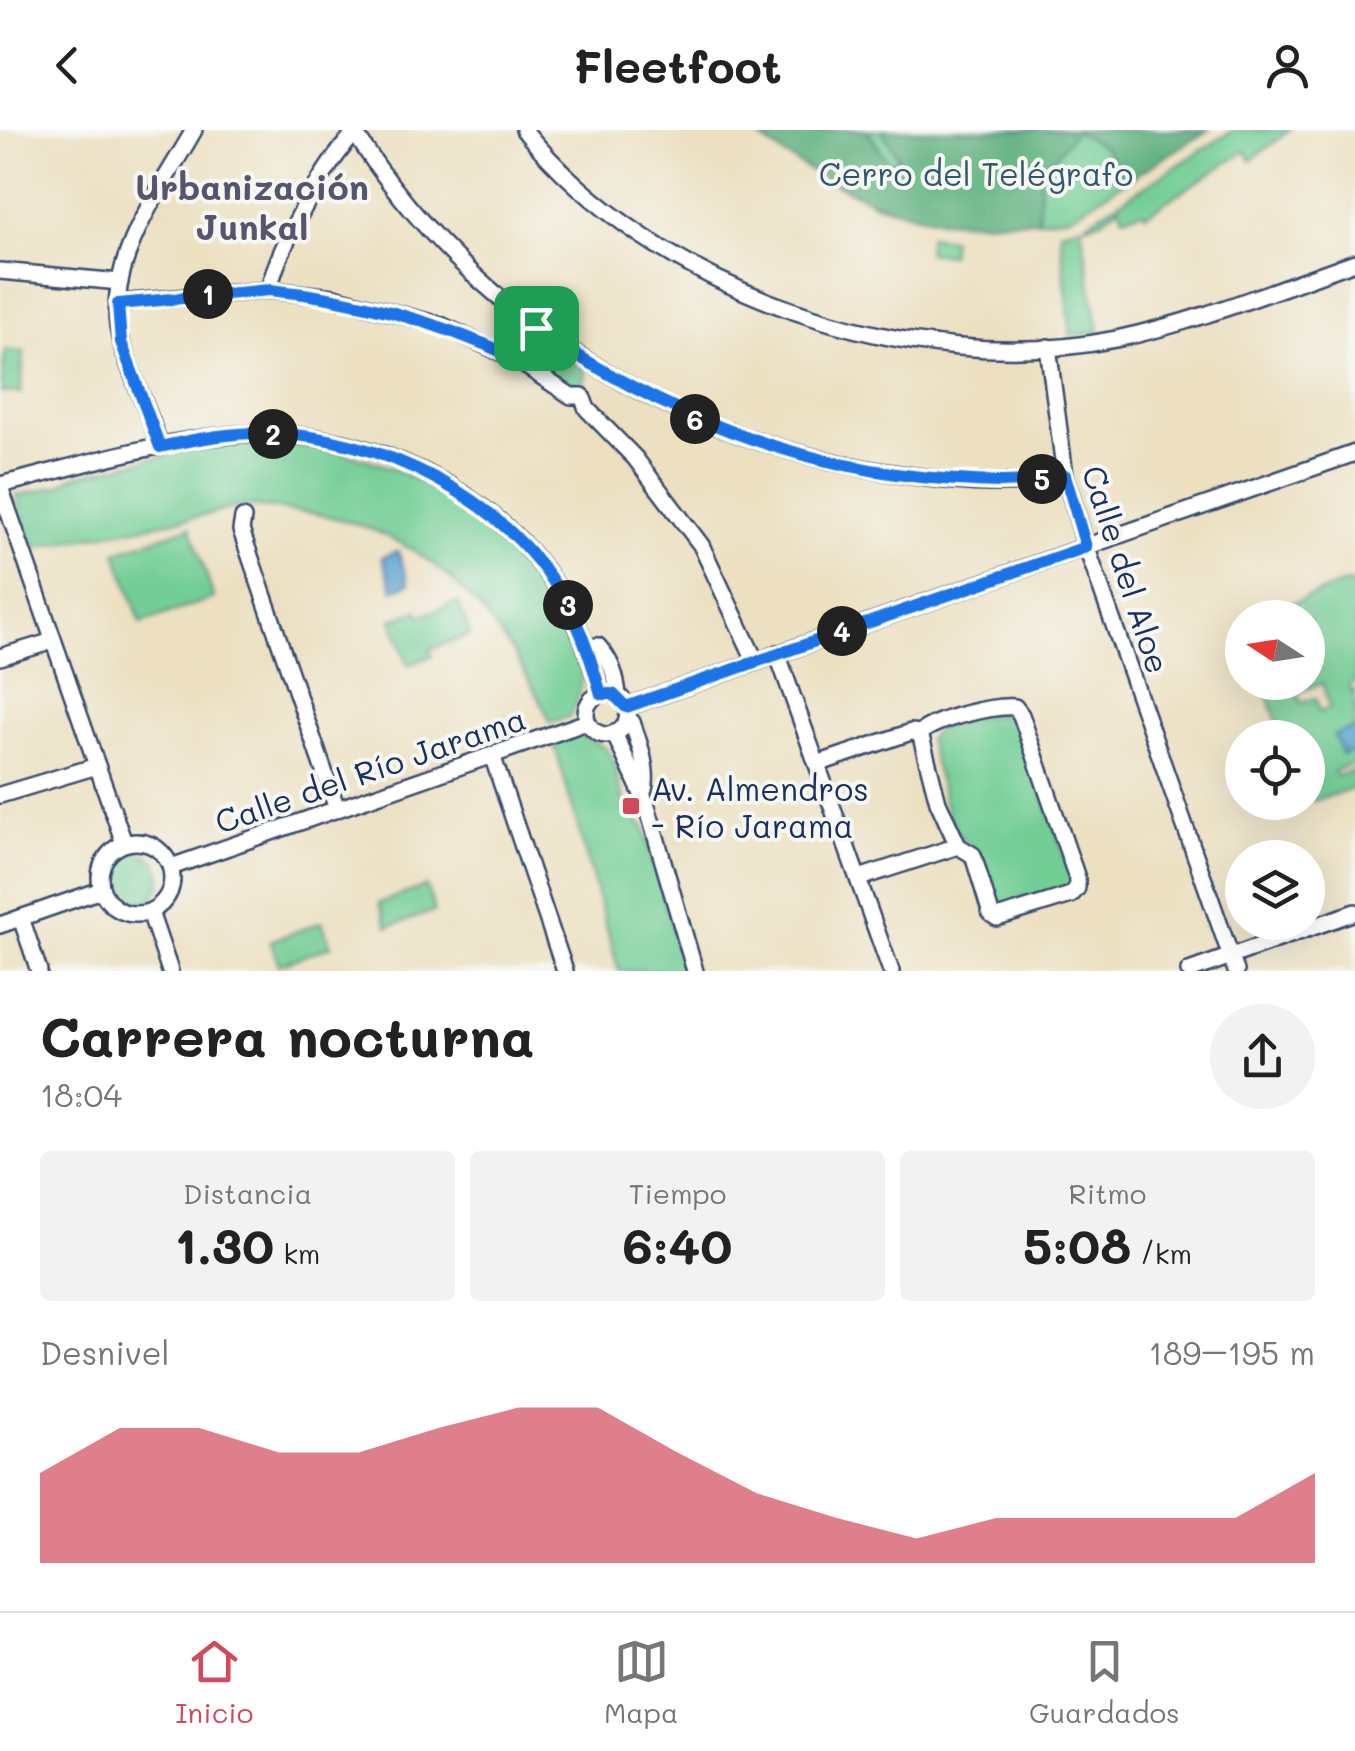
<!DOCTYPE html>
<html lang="es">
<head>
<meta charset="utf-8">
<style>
	body { margin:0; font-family:Mali,sans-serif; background:#f2f2f2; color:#222; height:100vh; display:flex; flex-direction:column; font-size:38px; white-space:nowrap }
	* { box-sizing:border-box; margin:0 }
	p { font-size:32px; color:#767676 }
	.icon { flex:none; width:55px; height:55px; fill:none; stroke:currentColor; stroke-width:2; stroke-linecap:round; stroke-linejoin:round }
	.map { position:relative; height:841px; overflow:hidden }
	.drawer { display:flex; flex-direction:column; background:#fff; flex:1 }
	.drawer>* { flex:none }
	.needle { width:65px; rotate:282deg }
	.buttons { position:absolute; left:1225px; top:470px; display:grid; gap:20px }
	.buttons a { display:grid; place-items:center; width:100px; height:100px; border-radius:50%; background:#fff; box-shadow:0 10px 40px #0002; font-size:50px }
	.pin { position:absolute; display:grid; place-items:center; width:85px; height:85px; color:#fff; margin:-42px; border-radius:20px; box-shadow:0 5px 15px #0006 }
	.km { position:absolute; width:50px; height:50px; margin:-25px; border-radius:50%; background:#222; color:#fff; font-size:28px; line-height:50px; text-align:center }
	.round { display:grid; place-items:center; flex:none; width:105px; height:105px; border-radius:52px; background:#f2f2f2 }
	.headline { display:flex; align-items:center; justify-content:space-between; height:170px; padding:0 40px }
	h1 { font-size:55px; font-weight:700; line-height:75px }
	.stats { display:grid; grid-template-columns:repeat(3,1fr); gap:15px; height:170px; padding:10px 40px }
	.stats div { display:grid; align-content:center; border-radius:10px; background:#f2f2f2; text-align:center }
	.stats b { font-size:50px; font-weight:700 }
	.stats small { font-size:28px; font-weight:400 }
	.stats p { font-size:28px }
	.chart { height:280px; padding:20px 40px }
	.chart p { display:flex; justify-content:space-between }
	.chart svg { width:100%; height:180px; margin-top:10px; fill:#d1495b; opacity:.7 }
	header { display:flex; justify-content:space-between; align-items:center; height:130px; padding:0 40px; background:#fff; font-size:45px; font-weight:700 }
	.tab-bar { display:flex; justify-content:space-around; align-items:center; height:140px; border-top:2px solid #e0e0e0; background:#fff; font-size:28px; color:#767676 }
	.tab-bar a { display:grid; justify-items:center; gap:5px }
	.tab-bar .current { color:#d1495b }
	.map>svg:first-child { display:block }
	.green { fill:#73ce95; stroke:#477e7a; stroke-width:2.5; fill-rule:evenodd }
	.forest { fill:#5eb17e; stroke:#3c706e; stroke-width:2.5 }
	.water { fill:#59a2d0; stroke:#3a6897; stroke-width:2.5 }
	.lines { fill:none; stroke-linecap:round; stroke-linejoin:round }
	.minor-casing { stroke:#3a4a6d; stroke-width:20 }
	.minor { stroke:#fff; stroke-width:15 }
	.route-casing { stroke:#fff; stroke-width:20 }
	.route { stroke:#1a73e8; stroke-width:12 }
	.poi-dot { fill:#d1495b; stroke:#f6f6f2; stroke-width:4 }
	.labels { text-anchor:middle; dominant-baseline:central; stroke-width:8; stroke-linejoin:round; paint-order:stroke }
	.park-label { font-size:32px; fill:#31576c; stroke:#f6f6f2 }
	.street-label { font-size:32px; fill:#1b2f5e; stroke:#f6f6f2 }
	.poi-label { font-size:32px; fill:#1b2f5e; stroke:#f6f6f2; text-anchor:start }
	.neighbourhood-label { font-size:35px; font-weight:bold; fill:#57546c; stroke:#f6f6f2 }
</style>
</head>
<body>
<header><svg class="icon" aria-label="back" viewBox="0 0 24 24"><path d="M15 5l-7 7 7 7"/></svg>Fleetfoot<svg class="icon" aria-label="person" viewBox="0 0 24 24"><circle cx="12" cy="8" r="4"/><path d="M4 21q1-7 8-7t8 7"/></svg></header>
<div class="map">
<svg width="1355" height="841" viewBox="0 0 1355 841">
	<rect width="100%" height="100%" fill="#f6f6f2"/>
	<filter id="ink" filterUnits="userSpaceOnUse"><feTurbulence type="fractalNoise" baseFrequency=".01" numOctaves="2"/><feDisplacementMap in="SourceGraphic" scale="20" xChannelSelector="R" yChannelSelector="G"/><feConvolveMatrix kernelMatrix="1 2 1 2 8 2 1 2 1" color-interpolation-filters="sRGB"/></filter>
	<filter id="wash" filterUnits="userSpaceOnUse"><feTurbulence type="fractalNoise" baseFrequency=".0048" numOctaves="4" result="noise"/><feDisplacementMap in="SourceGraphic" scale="40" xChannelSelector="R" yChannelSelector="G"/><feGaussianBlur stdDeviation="2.25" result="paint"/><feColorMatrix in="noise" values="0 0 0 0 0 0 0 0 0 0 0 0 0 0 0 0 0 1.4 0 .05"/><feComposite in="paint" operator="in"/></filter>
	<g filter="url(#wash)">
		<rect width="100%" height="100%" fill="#ece0c1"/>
		<!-- green -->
		<g class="green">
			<polygon points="798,0 1208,0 1070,86 1038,90 940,90 872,73"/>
			<polygon points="1234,0 1290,0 1251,30 1246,21 1145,85 1143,81 1123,87 1119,76 1102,90 1081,96 1099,202 1071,206 1060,101 1081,96"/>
			<polygon points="929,106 952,109 950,125 927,122"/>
			<path d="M 537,210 C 553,210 580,229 586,244 L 583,255 L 574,260 L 526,230 L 539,212 Z"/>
			<polygon points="5,220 24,222 21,263 1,262"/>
			<path d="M 249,313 C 275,314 300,315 325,319 C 423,337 522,403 565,493 C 581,529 590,550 570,586 L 551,593 C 499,481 424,393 293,381 C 276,379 257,375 240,377 C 225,379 210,384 195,387 C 143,397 90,407 37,417 L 28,408 L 17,366 L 59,356 L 75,346 L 188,320 Z"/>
			<polygon points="190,397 214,468 141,493 116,422"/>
			<path d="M 1355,453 L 1355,553 L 1349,556 L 1351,562 L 1355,560 L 1355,599 L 1335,606 L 1342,625 L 1355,621 L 1355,633 L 1334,641 L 1336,646 L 1355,640 L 1355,658 L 1313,671 L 1308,668 L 1308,608 L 1282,607 L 1265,557 L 1257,553 L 1308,552 L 1308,488 L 1253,488 L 1342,454 ZM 1322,553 L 1330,578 L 1320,582 L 1316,568 L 1301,573 L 1297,562 Z"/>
			<polygon points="458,472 470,505 430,519 432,526 408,535 392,490 418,481 421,486"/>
			<path d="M 1015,583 L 1070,741 L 1072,758 L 996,782 L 974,718 L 960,708 L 947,682 L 928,609 C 941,589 992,584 1015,583 Z"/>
			<path d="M 579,605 C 630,622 608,643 628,679 C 631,685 639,692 644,697 L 684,841 L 619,841 L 554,613 Z"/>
			<circle cx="135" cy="748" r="26"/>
			<polygon points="426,756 435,781 388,797 379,773"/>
			<polygon points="322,792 331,816 279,835 270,811"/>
		</g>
		<!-- forest -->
		<path class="forest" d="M 749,0 L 867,0 L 889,34 L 899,28 L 882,0 L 1208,0 L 1123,53 L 1106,19 L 1075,1 L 1041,44 L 1038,90 C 1006,90 969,94 937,89 C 869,77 803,41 749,0 Z"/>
		<!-- water -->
		<g class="water">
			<polygon points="398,421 409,454 393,460 382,427"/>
			<polygon points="1355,599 1355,621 1342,625 1334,605"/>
		</g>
	</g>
	<g filter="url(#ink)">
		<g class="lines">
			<!-- minor casing -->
			<g class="minor-casing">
				<g id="minor">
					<path d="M 353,0 C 473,190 679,313 899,344 C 953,352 1012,359 1065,345"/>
					<path d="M 524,0 C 654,161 913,251 1116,209 C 1197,192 1277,159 1355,132"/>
					<polyline points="0,141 120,152"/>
					<path d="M 269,160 C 278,117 325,34 355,3"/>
					<polyline points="118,173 269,160 334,167 443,196 515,229 571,266 582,266 587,279 635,328 701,415 755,530"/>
					<polyline points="1048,217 1065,345 1084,410 1236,841"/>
					<polyline points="515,229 536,198"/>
					<path d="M 160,317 C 149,282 133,249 122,215 C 99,138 159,63 194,0"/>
					<path d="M 0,355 C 75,337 153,312 230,305 C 346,294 475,346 545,440 C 574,478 588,520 601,564"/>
					<polyline points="0,357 124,713"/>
					<polyline points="243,388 241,400 337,679"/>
					<path d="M 586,517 L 598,516 C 611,530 617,548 618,567"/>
					<polyline points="777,523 891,841"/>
					<polyline points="0,527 53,511"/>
					<circle cx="607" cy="584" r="21"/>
					<polyline points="626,577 1355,323"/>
					<path d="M 627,589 L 632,592 C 639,612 649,640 644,660"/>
					<polyline points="614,603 646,673 695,841"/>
					<polyline points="492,625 565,841"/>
					<polyline points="817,634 911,602 920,603"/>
					<polyline points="0,665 97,636"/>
					<circle cx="136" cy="748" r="36"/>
					<polyline points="171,737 587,592"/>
					<path d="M 859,748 L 958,716 L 938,672 L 920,603 C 936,589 993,575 1015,577 L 1021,585 L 1077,748 L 1077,758 L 1071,765 L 997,788 L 991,784 L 973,725 L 958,716"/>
					<polyline points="150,782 170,841"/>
					<polyline points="21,788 39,841"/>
					<polyline points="0,795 101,760"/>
					<polyline points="1189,841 1355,782"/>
				</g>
			</g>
			<!-- minor -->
			<use href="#minor" class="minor"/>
		</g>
	</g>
	<g class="lines" filter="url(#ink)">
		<!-- route casing -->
		<g class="route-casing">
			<path id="route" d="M 269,160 C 357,168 436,191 516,228 L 536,198 C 657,282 796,338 944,349 C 984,352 1025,355 1065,345 L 1086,417 L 626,577 L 613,564 L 601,564 C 592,533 582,501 566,472 C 507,368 383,306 266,303 C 230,302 194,309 160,317 L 121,212 L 118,174 Z"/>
		</g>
		<!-- route -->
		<use href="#route" class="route"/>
	</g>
	<!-- markers -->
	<rect class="poi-dot" x="621" y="666" width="20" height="20" rx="5"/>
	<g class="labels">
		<!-- park labels -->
		<g class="park-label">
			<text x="976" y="43">Cerro del Telégrafo</text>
		</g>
		<!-- street labels -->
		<g class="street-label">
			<text transform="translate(1127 439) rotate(72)">Calle del Aloe</text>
			<text transform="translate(370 639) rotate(-19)">Calle del Río Jarama</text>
		</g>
		<!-- poi labels -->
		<g class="poi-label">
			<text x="651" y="658">Av. Almendros<tspan x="651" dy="37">- Río Jarama</tspan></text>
		</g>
		<!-- neighbourhood labels -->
		<g class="neighbourhood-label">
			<text x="252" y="56">Urbanización<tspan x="252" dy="40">Junkal</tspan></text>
		</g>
	</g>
</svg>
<div class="buttons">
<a><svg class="needle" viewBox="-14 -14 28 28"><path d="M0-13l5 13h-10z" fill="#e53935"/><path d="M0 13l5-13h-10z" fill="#767676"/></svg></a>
<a><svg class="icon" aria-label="locate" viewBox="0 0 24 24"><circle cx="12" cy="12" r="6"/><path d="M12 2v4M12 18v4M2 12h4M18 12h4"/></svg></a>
<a><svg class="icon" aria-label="layers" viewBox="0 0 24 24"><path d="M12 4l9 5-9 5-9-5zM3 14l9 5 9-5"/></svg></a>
</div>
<div class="pin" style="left:536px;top:198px;background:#1e9e55"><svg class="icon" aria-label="arrive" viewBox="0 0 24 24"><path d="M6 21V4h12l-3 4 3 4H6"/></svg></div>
<b class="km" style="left:208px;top:164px">1</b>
<b class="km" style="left:273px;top:304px">2</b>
<b class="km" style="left:568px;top:475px">3</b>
<b class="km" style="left:842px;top:501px">4</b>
<b class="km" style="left:1042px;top:349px">5</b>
<b class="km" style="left:695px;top:289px">6</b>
</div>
<section class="drawer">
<div class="headline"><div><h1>Carrera nocturna</h1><p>18:04</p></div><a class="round"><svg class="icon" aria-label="share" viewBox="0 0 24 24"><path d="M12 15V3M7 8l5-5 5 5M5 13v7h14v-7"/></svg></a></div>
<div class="stats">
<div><p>Distancia</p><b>1.30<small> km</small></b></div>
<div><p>Tiempo</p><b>6:40</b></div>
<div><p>Ritmo</p><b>5:08<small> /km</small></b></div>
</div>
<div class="chart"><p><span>Desnivel</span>189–195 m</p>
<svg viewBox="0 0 160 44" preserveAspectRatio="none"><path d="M0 44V22L10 11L20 11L30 17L40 17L50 11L60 6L70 6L80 17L90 27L100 33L110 38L120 33L130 33L140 33L150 33L160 22V44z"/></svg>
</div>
</section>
<nav class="tab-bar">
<a class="current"><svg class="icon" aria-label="home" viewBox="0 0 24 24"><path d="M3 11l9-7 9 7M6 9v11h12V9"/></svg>Inicio</a>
<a><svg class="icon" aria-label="map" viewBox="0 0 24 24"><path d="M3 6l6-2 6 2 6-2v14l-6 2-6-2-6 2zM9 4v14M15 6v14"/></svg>Mapa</a>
<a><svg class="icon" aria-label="saved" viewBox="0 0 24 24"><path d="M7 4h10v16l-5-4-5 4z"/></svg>Guardados</a>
</nav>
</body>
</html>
